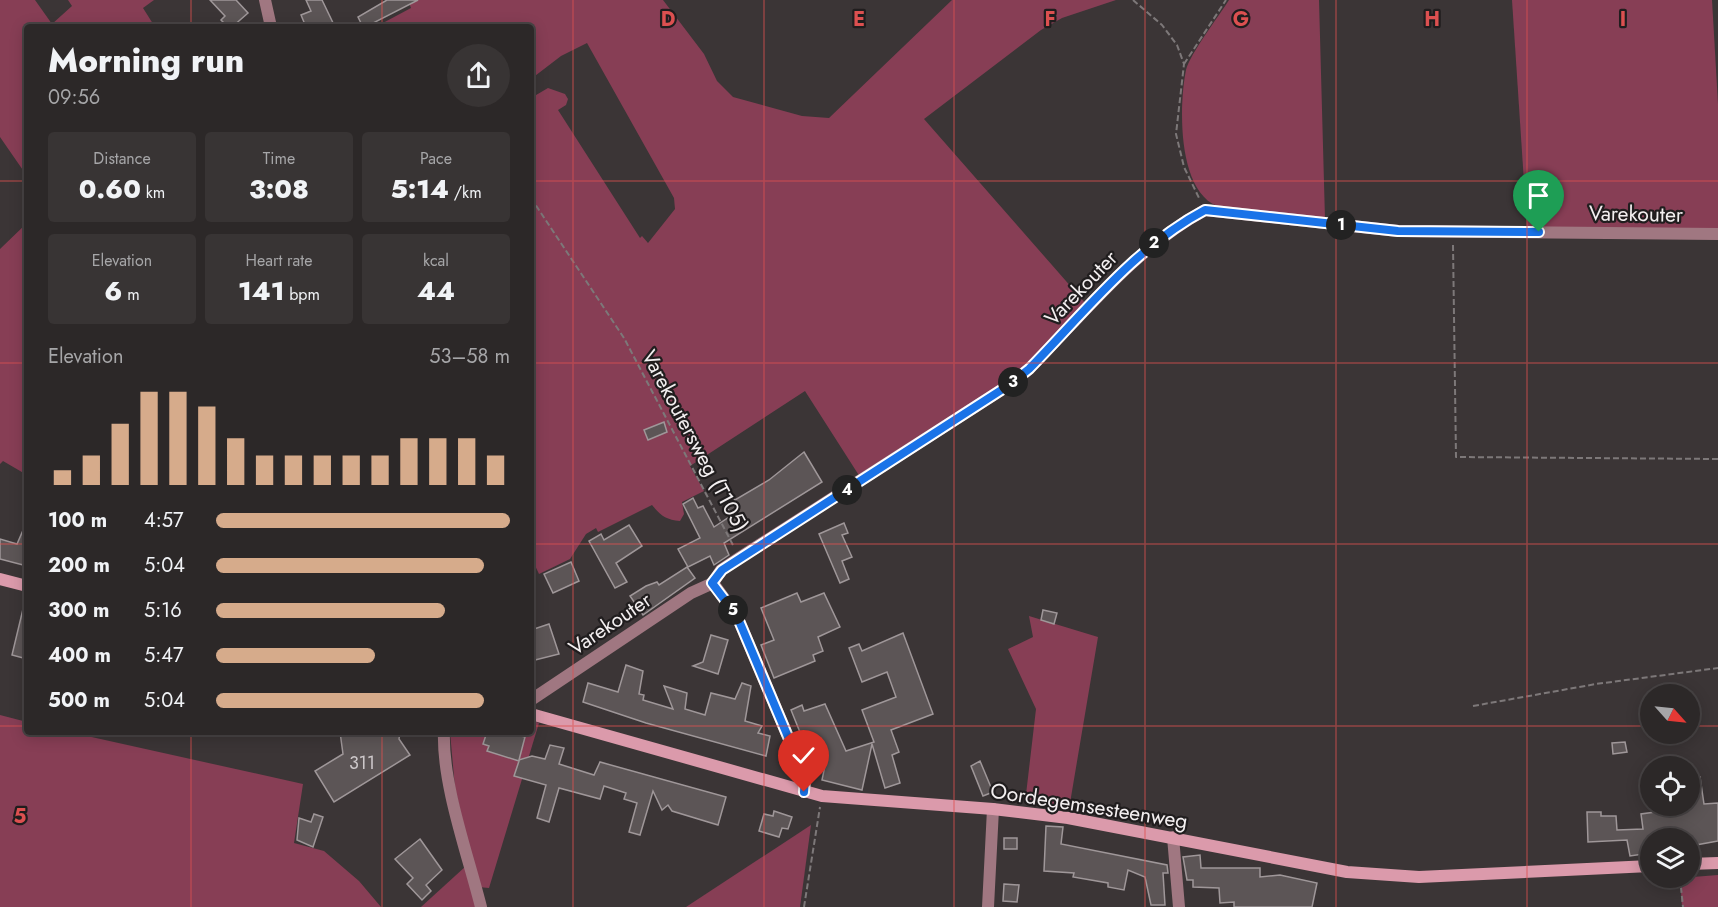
<!DOCTYPE html>
<html lang="en">
<head>
<meta charset="utf-8">
<style>
	body { margin:0; font-family:Jost,sans-serif; background:#383434; color:#f1f3f6; height:100vh; display:flex; flex-direction:column; font-size:22px; white-space:nowrap }
	* { box-sizing:border-box; margin:0 }
	p { font-size:20px; color:#a6a6a8 }
	.icon { flex:none; width:33px; height:33px; fill:none; stroke:currentColor; stroke-width:2; stroke-linecap:round; stroke-linejoin:round }
	.map { position:relative; flex:1; overflow:hidden }
	.side { position:absolute; left:24px; top:24px; width:510px; height:711px; display:flex; flex-direction:column; background:#2c2828; border-radius:6px; box-shadow:0 3px 15px #0003,0 0 0 2px #484445 }
	.side>* { flex:none }
	.needle { width:39px; rotate:117deg }
	.fabs { position:absolute; left:1640px; top:684px; display:grid; gap:12px }
	.fabs a { display:grid; place-items:center; width:60px; height:60px; border-radius:50%; background:#2c2828; box-shadow:0 3px 15px #0003,0 0 0 2px #484445; font-size:30px }
	.pin { position:absolute; display:grid; place-items:center; width:51px; height:51px; color:#fff; margin:-62px -26px; border-radius:50% 50% 50% 0; rotate:-45deg; box-shadow:0 0 6px #0007 }
	.pin .icon { rotate:45deg }
	.km { position:absolute; width:30px; height:30px; margin:-15px; border-radius:50%; background:#222; color:#fff; font-size:16px; line-height:30px; text-align:center }
	.round { display:grid; place-items:center; flex:none; width:63px; height:63px; border-radius:32px; background:#383434 }
	.headline { display:flex; align-items:center; justify-content:space-between; height:102px; padding:0 24px }
	h1 { font-size:33px; font-weight:800; line-height:45px }
	.metrics { display:grid; grid-template-columns:repeat(3,1fr); gap:9px; height:102px; padding:6px 24px }
	.metrics div { display:grid; align-content:center; border-radius:6px; background:#383434; text-align:center }
	.metrics b { font-size:26px; font-weight:800 }
	.metrics small { font-size:16px; font-weight:400 }
	.metrics p { font-size:16px }
	.chart { height:168px; padding:12px 24px }
	.chart p { display:flex; justify-content:space-between }
	.chart svg { width:100%; height:108px; margin-top:6px; stroke:#d6ab8b; stroke-width:6 }
	ul { padding:0 24px; list-style:none; font-size:20px }
	li { display:grid; grid-template-columns:96px 72px 1fr; align-items:center; height:45px }
	li i { height:15px; border-radius:8px; background:#d6ab8b }
	.map>svg:first-child { display:block }
	.green { fill:#873e55 }
	.building { fill:#5c5556; stroke:#9f9799; stroke-width:1.5 }
	.lines { fill:none; stroke-linecap:round; stroke-linejoin:round }
	.path { stroke:#7d7879; stroke-width:2; stroke-dasharray:6 3; stroke-linecap:butt }
	.street { stroke:#a07781; stroke-width:12 }
	.secondary { stroke:#db9aab; stroke-width:12 }
	.route-casing { stroke:#fff; stroke-width:12 }
	.route { stroke:#1a73e8; stroke-width:8 }
	.grid { fill:none; stroke:#dc5050; stroke-width:1.5; stroke-opacity:0.55 }
	.labels { text-anchor:middle; dominant-baseline:central; stroke-width:4.5; stroke-linejoin:round; paint-order:stroke }
	.number-label { font-size:18px; fill:#cdc8ca }
	.street-label { font-size:21px; fill:#f3eff0; stroke:#201d1e }
	.grid-label { font-size:20px; text-anchor:middle; font-weight:bold; fill:#dc5050; stroke:#201d1e; stroke-width:4.5; stroke-linejoin:round; paint-order:stroke }
</style>
</head>
<body>
<div class="map">
<svg width="1718" height="907" viewBox="0 0 1718 907">
	<rect width="100%" height="100%" fill="#3b3536"/>
	<!-- green -->
	<g class="green">
		<polygon points="0,0 35,0 52,24 72,6 68,0 154,0 143,8 155,27 27,27 27,176 0,137"/>
		<path d="M 408,0 L 663,0 L 704,54 L 717,81 L 733,97 L 802,116 L 829,118 L 952,0 L 1116,0 L 1062,18 L 1041,30 L 924,119 L 1087,305 L 1014,376 L 860,477 L 805,391 L 690,466 L 704,491 L 682,502 L 684,514 L 680,521 C 666,520 660,515 652,505 L 598,532 L 596,528 L 586,534 L 570,559 L 539,574 L 531,557 L 531,98 L 548,88 L 565,94 L 568,99 L 566,105 L 558,110 L 640,238 L 642,236 L 648,243 L 675,209 L 674,198 L 587,43 L 561,56 L 531,79 L 531,27 L 382,27 L 381,24 L 411,8 Z"/>
		<path d="M 1229,0 L 1319,0 L 1325,219 L 1217,206 C 1177,189 1179,105 1186,70 C 1190,54 1219,16 1229,0 Z"/>
		<polygon points="1512,0 1712,0 1718,104 1718,230 1527,228"/>
		<polygon points="27,223 27,475 3,461 0,464 0,249"/>
		<polygon points="1029,616 1098,637 1069,809 1025,803 1036,709 1008,649 1033,637"/>
		<polygon points="0,715 27,722 27,732 69,732 303,784 294,843 324,851 359,881 381,907 0,907"/>
		<polygon points="531,720 539,723 489,888 478,887 455,788 450,732 531,732"/>
		<polygon points="811,825 800,907 686,907"/>
		<polygon points="466,866 476,907 421,907"/>
		<polygon points="1718,875 1718,907 1682,907 1680,878"/>
	</g>
	<!-- building -->
	<g class="building">
		<polygon points="210,0 236,0 248,13 232,27 228,27 221,20 225,16"/>
		<polygon points="306,0 322,0 335,27 306,27 301,15 311,11"/>
		<polygon points="387,0 418,0 373,23 375,27 363,27 358,17"/>
		<polygon points="664,422 667,432 648,440 644,430"/>
		<polygon points="804,452 822,482 724,543 729,555 714,565 710,556 688,567 678,549 700,538 683,504 693,498 698,508 703,506 714,527 732,515 724,503 733,497 735,500 769,480"/>
		<polygon points="27,521 27,566 0,559 0,539 17,544"/>
		<polygon points="844,523 848,533 842,535 852,557 842,561 849,579 840,583 819,534"/>
		<polygon points="629,525 642,546 616,563 627,582 615,588 589,541 601,534 604,540"/>
		<polygon points="571,562 579,581 553,593 544,574"/>
		<polygon points="687,567 695,578 643,615 630,596 646,586 657,582 659,585"/>
		<polygon points="797,593 801,602 824,593 840,627 818,637 823,651 813,655 815,661 774,678 761,645 774,640 761,608"/>
		<polygon points="23,609 27,609 27,659 12,655"/>
		<polygon points="1043,610 1057,613 1054,624 1041,620"/>
		<polygon points="549,624 559,654 531,661 531,630"/>
		<polygon points="903,633 933,714 891,730 899,752 892,755 900,783 885,788 872,744 862,790 822,780 827,756 812,762 791,710 802,705 804,711 825,704 846,751 874,742 862,710 896,697 887,672 862,682 849,648 859,644 862,651"/>
		<polygon points="711,635 728,640 718,674 693,666 703,662"/>
		<polygon points="626,665 643,671 639,694 644,695 643,700 673,709 664,686 687,693 685,709 705,715 711,693 735,699 742,683 751,686 745,721 762,726 758,733 770,736 766,756 646,723 583,702 588,683 618,692"/>
		<polygon points="340,732 400,732 399,739 410,755 334,802 315,771 343,754"/>
		<polygon points="487,732 507,732 525,737 519,760 532,756 545,759 550,745 564,748 559,764 594,775 600,762 726,797 718,825 672,811 668,805 662,810 653,791 640,835 629,832 637,803 624,799 626,793 604,786 600,799 559,788 549,822 537,818 546,785 514,776 519,761 487,751 489,746 483,744"/>
		<polygon points="1625,742 1627,752 1613,754 1612,743"/>
		<polygon points="980,761 993,792 983,796 971,766"/>
		<polygon points="1700,777 1704,804 1718,803 1718,841 1690,846 1689,837 1650,838 1650,853 1630,856 1627,840 1588,842 1587,812 1601,812 1601,816 1616,816 1617,830 1643,829 1641,814 1655,812 1654,806 1689,806 1689,779"/>
		<polygon points="774,811 792,817 788,829 782,828 779,837 759,831 764,814 773,816"/>
		<polygon points="314,814 323,817 313,847 297,840 299,818 311,822"/>
		<polygon points="1046,826 1063,827 1061,844 1167,865 1168,873 1163,873 1165,905 1151,905 1145,877 1128,870 1124,890 1108,887 1108,883 1073,877 1074,873 1044,871"/>
		<rect x="1004" y="838" width="13" height="11"/>
		<polygon points="420,839 442,870 426,885 431,891 422,900 407,884 413,878 395,859"/>
		<polygon points="1200,855 1201,868 1260,868 1260,877 1280,875 1317,883 1312,907 1234,907 1234,902 1220,903 1219,888 1193,887 1193,880 1187,880 1183,857"/>
		<polygon points="1004,884 1019,885 1017,902 1003,901"/>
	</g>
	<g class="lines">
		<!-- path -->
		<g class="path">
			<polyline points="1133,0 1162,25 1177,45 1184,64 1176,134 1184,167 1200,200"/>
			<polyline points="1184,64 1226,0"/>
			<polyline points="531,198 624,338 734,547"/>
			<polyline points="1453,245 1456,457 1718,459"/>
			<polyline points="1473,706 1596,684 1718,668"/>
			<polyline points="1680,878 1683,907"/>
			<polyline points="804,907 820,807"/>
		</g>
		<!-- street -->
		<g class="street">
			<polyline points="265,0 271,27"/>
			<polyline points="713,583 737,616 805,777 804,792"/>
			<path d="M 531,700 L 691,593 L 713,583 L 721,570 L 739,558 L 1009,385 L 1029,369 C 1084,313 1135,248 1205,210 L 1398,231 L 1718,234"/>
			<path d="M 444,732 C 442,784 468,855 481,907"/>
			<polyline points="1173,837 1179,907"/>
			<polyline points="988,907 993,809"/>
		</g>
		<!-- secondary -->
		<g class="secondary">
			<polyline points="0,579 27,586"/>
			<polyline points="531,714 822,796 993,809 1068,818 1347,872 1419,877 1650,866"/>
			<polyline points="1689,864 1718,863"/>
		</g>
	</g>
	<g class="lines">
		<!-- route casing -->
		<g class="route-casing">
			<path id="route" d="M 804,792 L 805,777 L 737,616 L 712,583 L 722,570 L 1009,385 L 1029,369 C 1084,313 1135,247 1205,210 L 1398,231 L 1539,232"/>
		</g>
		<!-- route -->
		<use href="#route" class="route"/>
	</g>
	<!-- grid -->
	<path class="grid" d="M 191,0 L 191,27M 382,0 L 382,27M 573,0 L 573,907M 764,0 L 764,907M 954,0 L 954,907M 1145,0 L 1145,907M 1336,0 L 1336,907M 1527,0 L 1527,907M 0,181 L 27,181M 531,181 L 1718,181M 0,363 L 27,363M 531,363 L 1718,363M 0,544 L 27,544M 531,544 L 1718,544M 0,726 L 27,726M 531,726 L 1650,726M 1689,726 L 1718,726M 191,732 L 191,907M 382,732 L 382,907"/>
	<g class="labels">
		<!-- number labels -->
		<g class="number-label">
			<text x="362" y="763">311</text>
		</g>
		<!-- street labels -->
		<g class="street-label">
			<text transform="translate(1636 214) rotate(1)">Varekouter</text>
			<text transform="translate(1081 288) rotate(-46)">Varekouter</text>
			<text transform="translate(695 441) rotate(62)">Varekoutersweg (T105)</text>
			<text transform="translate(610 624) rotate(-34)">Varekouter</text>
			<text transform="translate(1089 806) rotate(9)">Oordegemsesteenweg</text>
		</g>
	</g>
	<g class="grid-label">
		<text x="668" y="26">D</text>
		<text x="859" y="26">E</text>
		<text x="1050" y="26">F</text>
		<text x="1241" y="26">G</text>
		<text x="1432" y="26">H</text>
		<text x="1623" y="26">I</text>
		<text x="20" y="823">5</text>
	</g>
</svg>
<div class="fabs">
<a><svg class="needle" viewBox="-14 -14 28 28"><path d="M0-13l5 13h-10z" fill="#e53935"/><path d="M0 13l5-13h-10z" fill="#a6a6a8"/></svg></a>
<a><svg class="icon" aria-label="locate" viewBox="0 0 24 24"><circle cx="12" cy="12" r="6"/><path d="M12 2v4M12 18v4M2 12h4M18 12h4"/></svg></a>
<a><svg class="icon" aria-label="layers" viewBox="0 0 24 24"><path d="M12 4l9 5-9 5-9-5zM3 14l9 5 9-5"/></svg></a>
</div>
<div class="pin" style="left:1539px;top:232px;background:#1e9e55"><svg class="icon" aria-label="arrive" viewBox="0 0 24 24"><path d="M6 21V4h12l-3 4 3 4H6"/></svg></div>
<div class="pin" style="left:804px;top:792px;background:#d93025"><svg class="icon" aria-label="check" viewBox="0 0 24 24"><path d="M5 12l5 5 9-10"/></svg></div>
<b class="km" style="left:1341px;top:225px">1</b>
<b class="km" style="left:1154px;top:243px">2</b>
<b class="km" style="left:1013px;top:382px">3</b>
<b class="km" style="left:847px;top:490px">4</b>
<b class="km" style="left:733px;top:610px">5</b>
<section class="side">
<div class="headline"><div><h1>Morning run</h1><p>09:56</p></div><a class="round"><svg class="icon" aria-label="share" viewBox="0 0 24 24"><path d="M12 15V3M7 8l5-5 5 5M5 13v7h14v-7"/></svg></a></div>
<div class="metrics">
<div><p>Distance</p><b>0.60<small> km</small></b></div>
<div><p>Time</p><b>3:08</b></div>
<div><p>Pace</p><b>5:14<small> /km</small></b></div>
</div>
<div class="metrics">
<div><p>Elevation</p><b>6<small> m</small></b></div>
<div><p>Heart rate</p><b>141<small> bpm</small></b></div>
<div><p>kcal</p><b>44</b></div>
</div>
<div class="chart"><p><span>Elevation</span>53–58 m</p>
<svg viewBox="0 0 160 44" preserveAspectRatio="none"><path d="M5 44V38M15 44V32M25 44V19M35 44V6M45 44V6M55 44V12M65 44V25M75 44V32M85 44V32M95 44V32M105 44V32M115 44V32M125 44V25M135 44V25M145 44V25M155 44V32"/></svg>
</div>
<ul>
<li><b>100 m</b>4:57<i style="width:100%"></i></li>
<li><b>200 m</b>5:04<i style="width:91%"></i></li>
<li><b>300 m</b>5:16<i style="width:78%"></i></li>
<li><b>400 m</b>5:47<i style="width:54%"></i></li>
<li><b>500 m</b>5:04<i style="width:91%"></i></li>
</ul>
</section>
</div>
</body>
</html>
